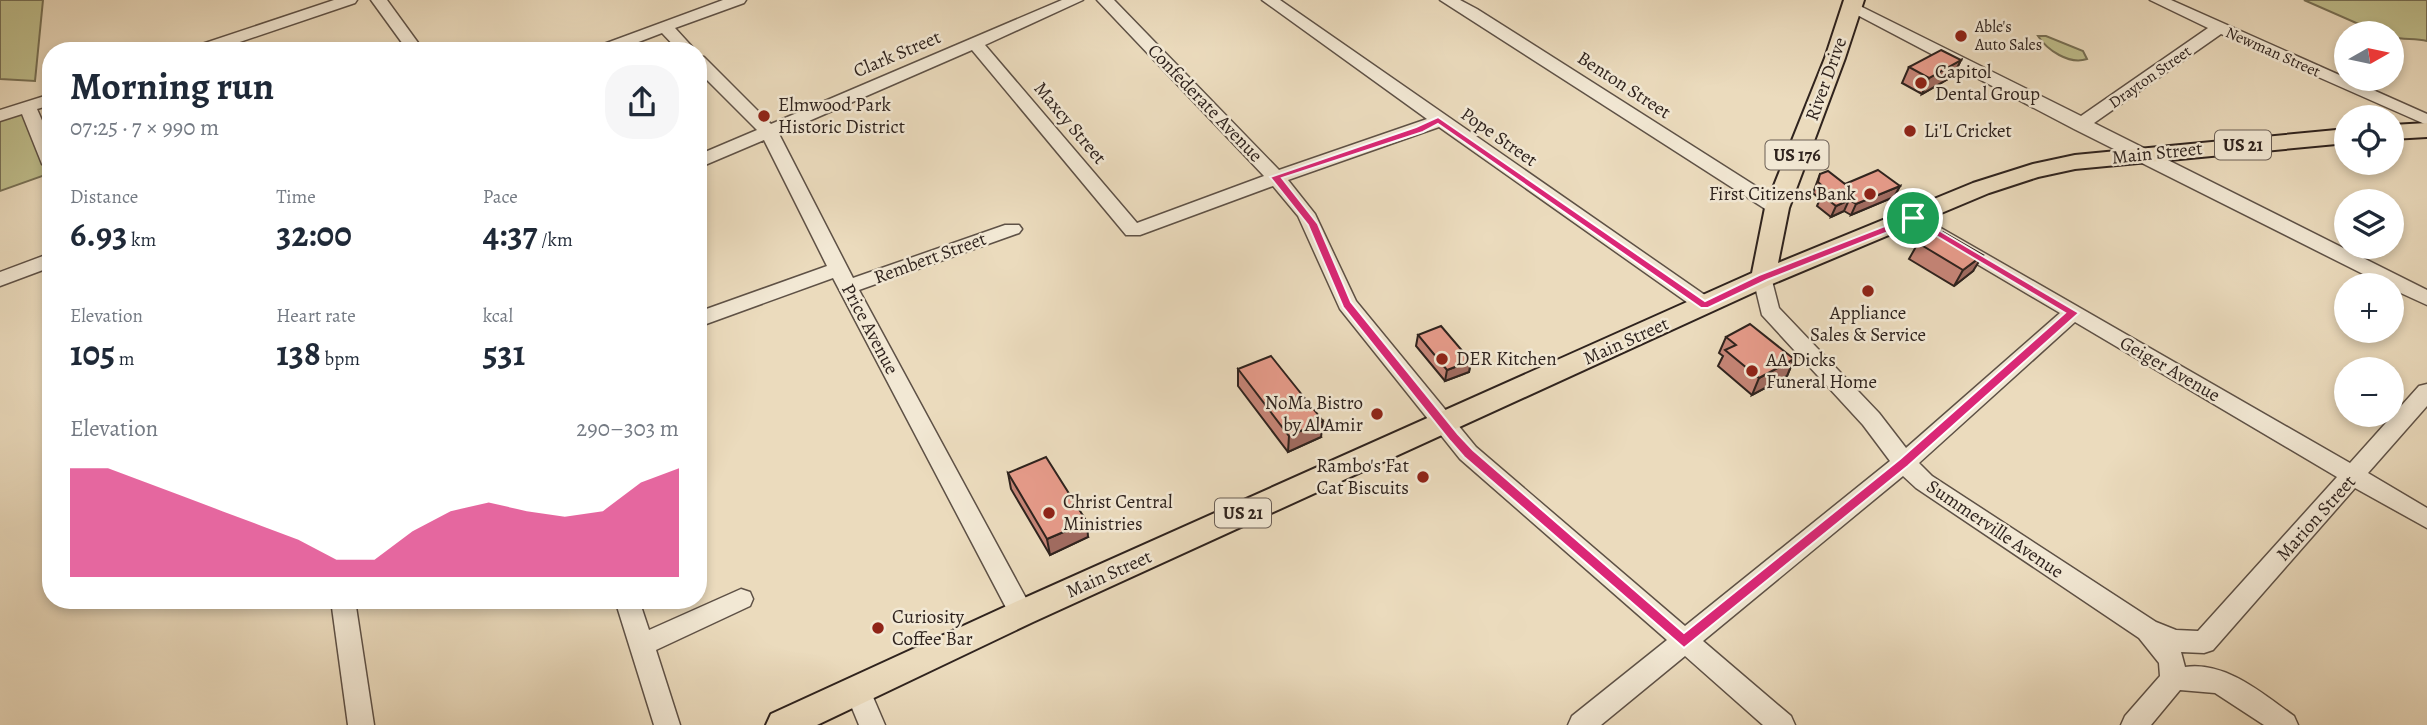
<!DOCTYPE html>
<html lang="en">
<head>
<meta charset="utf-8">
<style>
	body { margin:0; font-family:Alegreya,serif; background:#f6f6f7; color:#1f2937; height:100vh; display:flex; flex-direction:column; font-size:26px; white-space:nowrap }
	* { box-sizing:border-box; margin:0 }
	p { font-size:23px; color:#747a83 }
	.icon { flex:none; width:38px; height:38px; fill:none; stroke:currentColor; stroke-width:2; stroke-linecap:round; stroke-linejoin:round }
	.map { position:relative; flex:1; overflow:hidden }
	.drawer { position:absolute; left:42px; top:42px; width:665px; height:567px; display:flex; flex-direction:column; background:#fff; border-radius:28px; box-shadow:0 4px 10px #0003 }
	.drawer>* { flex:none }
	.needle { width:46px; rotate:81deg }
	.fabs { position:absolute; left:2334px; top:21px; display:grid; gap:14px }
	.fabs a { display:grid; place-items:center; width:70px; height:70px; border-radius:50%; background:#fff; box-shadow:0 4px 10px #0003; font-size:35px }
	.pin { position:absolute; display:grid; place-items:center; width:60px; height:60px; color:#fff; margin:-30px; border:4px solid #fff; border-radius:50%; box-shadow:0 2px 7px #0007 }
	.round { display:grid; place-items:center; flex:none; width:74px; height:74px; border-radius:28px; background:#f6f6f7 }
	.overview { display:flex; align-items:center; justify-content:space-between; height:119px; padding:0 28px }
	h1 { font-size:38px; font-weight:700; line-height:52px }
	.metrics { display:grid; grid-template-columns:repeat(3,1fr); gap:10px; height:119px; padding:7px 28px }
	.metrics div { display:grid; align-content:center }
	.metrics b { font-size:35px; font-weight:700 }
	.metrics small { font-size:19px; font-weight:400 }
	.metrics p { font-size:19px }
	.chart { height:196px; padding:14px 28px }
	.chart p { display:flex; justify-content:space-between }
	.chart svg { width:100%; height:126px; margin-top:7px; fill:#db2777; opacity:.7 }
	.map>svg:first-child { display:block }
	.green { fill:#bfbe8c; stroke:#777055; stroke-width:2 }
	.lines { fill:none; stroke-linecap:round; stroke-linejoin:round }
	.minor-casing { stroke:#5e5146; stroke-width:3 }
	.major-casing { stroke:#2f231e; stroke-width:4 }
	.minor { fill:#f2e8d4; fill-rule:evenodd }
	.major { fill:#ebdbbd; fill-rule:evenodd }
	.wall { fill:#c68577; stroke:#2f231e; stroke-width:2 }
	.shaded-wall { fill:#a16c61; stroke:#2f231e; stroke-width:2 }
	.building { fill:#e69b8a; stroke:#2f231e; stroke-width:2 }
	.route { fill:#db2777; stroke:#fff; stroke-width:2; fill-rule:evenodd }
	.poi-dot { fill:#8f2418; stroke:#f2e8d4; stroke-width:2.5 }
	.labels { text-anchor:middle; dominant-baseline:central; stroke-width:5; stroke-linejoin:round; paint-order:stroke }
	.far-poi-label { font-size:16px; fill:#2f231e; stroke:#f2e8d4; text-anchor:start }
	.far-street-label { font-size:16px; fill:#2f231e; stroke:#f2e8d4 }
	.shield { fill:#f2e8d4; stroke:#6a5e55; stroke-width:2 }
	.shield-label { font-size:18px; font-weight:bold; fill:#2f231e }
	.street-label { font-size:19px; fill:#2f231e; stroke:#f2e8d4 }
	.poi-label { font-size:19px; fill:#2f231e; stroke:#f2e8d4; text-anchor:start }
</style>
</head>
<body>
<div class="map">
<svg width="2427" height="725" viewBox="0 0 2427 725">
	<rect width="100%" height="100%" fill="#ebdbbd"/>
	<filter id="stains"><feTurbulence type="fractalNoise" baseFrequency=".00286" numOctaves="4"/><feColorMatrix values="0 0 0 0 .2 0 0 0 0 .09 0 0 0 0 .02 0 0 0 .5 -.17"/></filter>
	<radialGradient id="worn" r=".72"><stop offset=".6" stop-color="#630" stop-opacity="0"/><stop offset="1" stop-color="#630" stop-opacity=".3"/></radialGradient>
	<!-- green -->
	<g class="green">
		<polygon points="0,0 43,0 35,81 0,79"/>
		<path d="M 2304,0 L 2427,0 L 2427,41 C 2415,38 2404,40 2392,37 L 2392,33 L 2379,33 Z"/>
		<path d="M 2038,36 L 2046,36 L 2083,51 L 2087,59 C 2069,65 2047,50 2038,36 Z"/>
		<polygon points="24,112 48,174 0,191 0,120"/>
	</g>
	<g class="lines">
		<!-- minor casing -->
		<g class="minor-casing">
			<g id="minor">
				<polygon points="334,0 357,0 355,3 213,51 188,51 190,48"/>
				<polygon points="371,0 387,0 424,51 408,51"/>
				<polygon points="723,0 746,0 744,3 675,28 696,51 679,51 662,33 615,51 591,51 593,48"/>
				<path d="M 1062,0 L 1083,0 L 985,45 L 1137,223 L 1264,176 L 1097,0 L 1114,0 L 1279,170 L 1427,119 L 1262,0 L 1280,0 L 1712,300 L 1715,305 L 1712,310 L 1698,310 L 1439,127 L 1288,180 L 1315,214 L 1356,301 L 1476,447 L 1685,626 L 1890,461 L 1863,425 L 1762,315 L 1753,278 L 1756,273 L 1770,273 L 1779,308 L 1879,413 L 1906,448 L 2060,313 L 1906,222 L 1904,218 L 1906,214 L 1913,212 L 2350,463 L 2419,386 L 2427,384 L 2427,406 L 2368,473 L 2427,508 L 2427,528 L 2355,488 L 2213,650 L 2204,653 L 2181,652 L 2185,667 C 2226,661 2263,694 2294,716 L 2298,725 L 2264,725 L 2215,693 L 2180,690 L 2151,725 L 2121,725 L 2125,716 L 2160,676 L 2159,663 L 2139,638 L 1916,488 L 1903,476 L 1703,641 L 1791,716 L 1795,725 L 1763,725 L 1685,656 L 1601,725 L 1568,725 L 1572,716 L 1667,640 L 1460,459 L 1340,309 L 1298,216 L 1273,186 L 1140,235 L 1126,235 L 972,50 L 779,134 L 853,278 L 1005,225 L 1019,225 L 1022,229 L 1019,233 L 859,290 L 1034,613 L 1031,621 L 1022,624 L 1013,621 L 833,278 L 698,327 L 698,312 L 827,266 L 764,140 L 698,168 L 698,155 L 757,130 L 698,71 L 698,56 L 704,57 L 771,124 ZM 2075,322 L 2337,477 L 2198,631 L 2176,630 L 2156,622 L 1932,476 L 1919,463 Z"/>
				<polygon points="1440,0 1460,0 1477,9 1784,204 1786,208 1784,212 1770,212"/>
				<polygon points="2150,0 2171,0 2427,114 2427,125 2221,34 2094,123 2427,290 2427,305 2392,289 2392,285 2385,285 2074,129 1844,8 1852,3 1858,5 2081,116 2208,28"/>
				<polygon points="51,94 51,105 37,109 51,141 51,170 42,164 22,114 0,121 0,110"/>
				<polygon points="51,253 51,267 0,286 0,272"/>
				<polygon points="741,589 750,592 753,599 750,606 656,650 680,725 654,725 615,600 639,600 649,630"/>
				<polygon points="331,600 355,600 374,725 348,725"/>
				<polygon points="858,679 867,683 885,725 859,725 845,691 849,683"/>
			</g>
		</g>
		<!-- major casing -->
		<g class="major-casing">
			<g id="major">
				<polygon points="1844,0 1864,0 1845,58 1789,208 1778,263 1973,183 2033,164 2075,155 2347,129 2347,143 2075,169 2038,177 1989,193 1772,284 1033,622 817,725 766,725 771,714 1011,604 1752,273 1765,208 1825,58"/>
				<polygon points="2427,123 2427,137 2392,139 2392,125"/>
			</g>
		</g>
		<!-- minor -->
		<use href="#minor" class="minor"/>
		<!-- major -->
		<use href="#major" class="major"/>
	</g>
	<!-- wall -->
	<g class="wall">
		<polygon points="1961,60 1953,76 1922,94 1902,83 1909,67"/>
		<polygon points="1820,174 1845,184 1900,186 1894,197 1851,215 1844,211 1831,217 1817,206 1820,199 1813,193"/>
		<polygon points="1918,243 1973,271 1954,286 1909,259"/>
		<polygon points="1418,335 1471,361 1469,372 1445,381 1416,346"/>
		<polygon points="1726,337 1794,359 1787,376 1752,395 1718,366 1723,356 1719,353"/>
		<polygon points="1238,369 1321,437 1288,452 1238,386"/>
		<polygon points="1008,473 1088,537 1050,555 1011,489"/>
	</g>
	<!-- shaded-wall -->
	<g class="shaded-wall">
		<polygon points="1961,60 1953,76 1922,94 1929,78"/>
		<polygon points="1900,186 1894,197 1851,215 1856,204"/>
		<polygon points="1849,200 1844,211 1831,217 1836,206"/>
		<polygon points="1983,255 1973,271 1954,286 1963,270"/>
		<polygon points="1794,359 1787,376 1752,395 1759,378"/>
		<polygon points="1471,361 1469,372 1445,381 1447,370"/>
		<polygon points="1323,421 1321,437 1288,452 1289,436"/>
		<polygon points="1087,522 1088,537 1050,555 1047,539"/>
	</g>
	<!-- building -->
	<g class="building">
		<polygon points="1941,50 1961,60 1929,78 1909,67"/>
		<polygon points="1878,170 1900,186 1856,204 1849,200 1836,206 1822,195 1829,192 1818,182 1820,174 1828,171 1845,184"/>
		<polygon points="1943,232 1983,255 1963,270 1918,243"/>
		<polygon points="1750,324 1794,359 1759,378 1725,350 1736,345 1726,337"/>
		<polygon points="1441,326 1471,361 1447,370 1418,335"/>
		<polygon points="1271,356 1323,421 1289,436 1238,369"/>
		<polygon points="1046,457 1087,522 1047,539 1008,473"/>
	</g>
	<!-- route -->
	<path class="route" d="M 1438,117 L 1705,301 L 1759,275 L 1913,215 L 2079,313 L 1908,466 L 1684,648 L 1464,457 L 1450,441 L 1343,307 L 1308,225 L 1270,177 L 1416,127 ZM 1438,124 L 1701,308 L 1708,308 L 1767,280 L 1913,222 L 2065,313 L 1900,459 L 1684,633 L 1473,450 L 1458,434 L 1351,302 L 1318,224 L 1282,178 L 1423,132 Z"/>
	<!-- markers -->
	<g class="poi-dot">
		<circle cx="1961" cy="36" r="7"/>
		<circle cx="1921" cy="83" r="7"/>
		<circle cx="764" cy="116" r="7"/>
		<circle cx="1910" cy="131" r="7"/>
		<circle cx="1870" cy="194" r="7"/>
		<circle cx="1868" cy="291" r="7"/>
		<circle cx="1442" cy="359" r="7"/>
		<circle cx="1752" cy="371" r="7"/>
		<circle cx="1377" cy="414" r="7"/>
		<circle cx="1423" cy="477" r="7"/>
		<circle cx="1049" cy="513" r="7"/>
		<circle cx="878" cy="628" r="7"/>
	</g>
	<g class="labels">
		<!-- far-poi labels -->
		<g class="far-poi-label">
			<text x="1975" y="27">Able's<tspan x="1975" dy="18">Auto Sales</tspan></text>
		</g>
		<!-- far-street labels -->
		<g class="far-street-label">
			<text transform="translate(2273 52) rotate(24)">Newman Street</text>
			<text transform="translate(2150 77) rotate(-35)">Drayton Street</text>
		</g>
		<!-- shield labels -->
		<g class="shield">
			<rect x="2215" y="130.5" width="56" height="29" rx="5"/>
			<rect x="1765.5" y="140.5" width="63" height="29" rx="5"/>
			<rect x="1215" y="498.5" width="56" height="29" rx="5"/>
		</g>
		<g class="shield-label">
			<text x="2243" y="145">US 21</text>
			<text x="1797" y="155">US 176</text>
			<text x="1243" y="513">US 21</text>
		</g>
		<!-- street labels -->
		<g class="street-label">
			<text transform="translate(897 54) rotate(-23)">Clark Street</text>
			<text transform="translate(1826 79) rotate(-70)">River Drive</text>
			<text transform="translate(1624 85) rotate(33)">Benton Street</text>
			<text transform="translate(1205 103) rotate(46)">Confederate Avenue</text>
			<text transform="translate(1070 123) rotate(50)">Maxcy Street</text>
			<text transform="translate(1499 137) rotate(35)">Pope Street</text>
			<text transform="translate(2157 153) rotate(-6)">Main Street</text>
			<text transform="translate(930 258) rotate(-20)">Rembert Street</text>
			<text transform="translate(870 329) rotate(62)">Price Avenue</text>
			<text transform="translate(1626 341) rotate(-24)">Main Street</text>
			<text transform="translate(2170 369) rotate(30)">Geiger Avenue</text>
			<text transform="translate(2316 518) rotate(-48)">Marion Street</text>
			<text transform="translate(1995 529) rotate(34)">Summerville Avenue</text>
			<text transform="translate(1109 574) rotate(-24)">Main Street</text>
		</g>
		<!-- poi labels -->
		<g class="poi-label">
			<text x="1935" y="72">Capitol<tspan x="1935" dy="22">Dental Group</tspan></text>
			<text x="778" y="105">Elmwood Park<tspan x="778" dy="22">Historic District</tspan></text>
			<text x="1924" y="131">Li'L Cricket</text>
			<text x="1856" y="194" text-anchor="end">First Citizens Bank</text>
			<text x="1868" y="313" text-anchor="middle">Appliance<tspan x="1868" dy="22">Sales &amp; Service</tspan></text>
			<text x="1456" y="359">DER Kitchen</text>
			<text x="1766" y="360">AA Dicks<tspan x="1766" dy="22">Funeral Home</tspan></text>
			<text x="1363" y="403" text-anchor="end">NoMa Bistro<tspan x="1363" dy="22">by Al Amir</tspan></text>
			<text x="1409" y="466" text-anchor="end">Rambo's Fat<tspan x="1409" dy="22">Cat Biscuits</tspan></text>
			<text x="1063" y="502">Christ Central<tspan x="1063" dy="22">Ministries</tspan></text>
			<text x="892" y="617">Curiosity<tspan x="892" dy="22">Coffee Bar</tspan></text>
		</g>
	</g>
	<rect width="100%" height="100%" filter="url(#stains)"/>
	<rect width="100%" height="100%" fill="url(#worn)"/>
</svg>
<div class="fabs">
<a><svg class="needle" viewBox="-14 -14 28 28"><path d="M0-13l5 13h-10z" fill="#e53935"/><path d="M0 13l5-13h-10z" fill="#747a83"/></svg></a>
<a><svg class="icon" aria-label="locate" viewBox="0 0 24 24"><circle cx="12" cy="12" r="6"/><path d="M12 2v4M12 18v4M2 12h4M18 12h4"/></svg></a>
<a><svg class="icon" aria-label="layers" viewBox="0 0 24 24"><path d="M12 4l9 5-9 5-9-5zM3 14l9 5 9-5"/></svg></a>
<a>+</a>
<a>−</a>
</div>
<div class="pin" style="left:1913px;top:218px;background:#1e9e55"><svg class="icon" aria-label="arrive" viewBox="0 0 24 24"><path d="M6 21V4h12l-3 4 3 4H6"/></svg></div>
<section class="drawer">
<div class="overview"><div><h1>Morning run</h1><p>07:25 · 7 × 990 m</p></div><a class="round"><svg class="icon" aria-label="share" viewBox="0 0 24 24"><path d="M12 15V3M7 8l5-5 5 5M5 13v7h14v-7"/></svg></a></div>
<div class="metrics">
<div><p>Distance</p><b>6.93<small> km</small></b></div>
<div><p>Time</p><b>32:00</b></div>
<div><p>Pace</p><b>4:37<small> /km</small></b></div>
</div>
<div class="metrics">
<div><p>Elevation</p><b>105<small> m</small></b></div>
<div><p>Heart rate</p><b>138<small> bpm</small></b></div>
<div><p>kcal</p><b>531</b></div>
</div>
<div class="chart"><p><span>Elevation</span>290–303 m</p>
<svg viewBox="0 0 160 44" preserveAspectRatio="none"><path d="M0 44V6L10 6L20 11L30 16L40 21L50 26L60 31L70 38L80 38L90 28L100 21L110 18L120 21L130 23L140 21L150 11L160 6V44z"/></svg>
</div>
</section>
</div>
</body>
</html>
